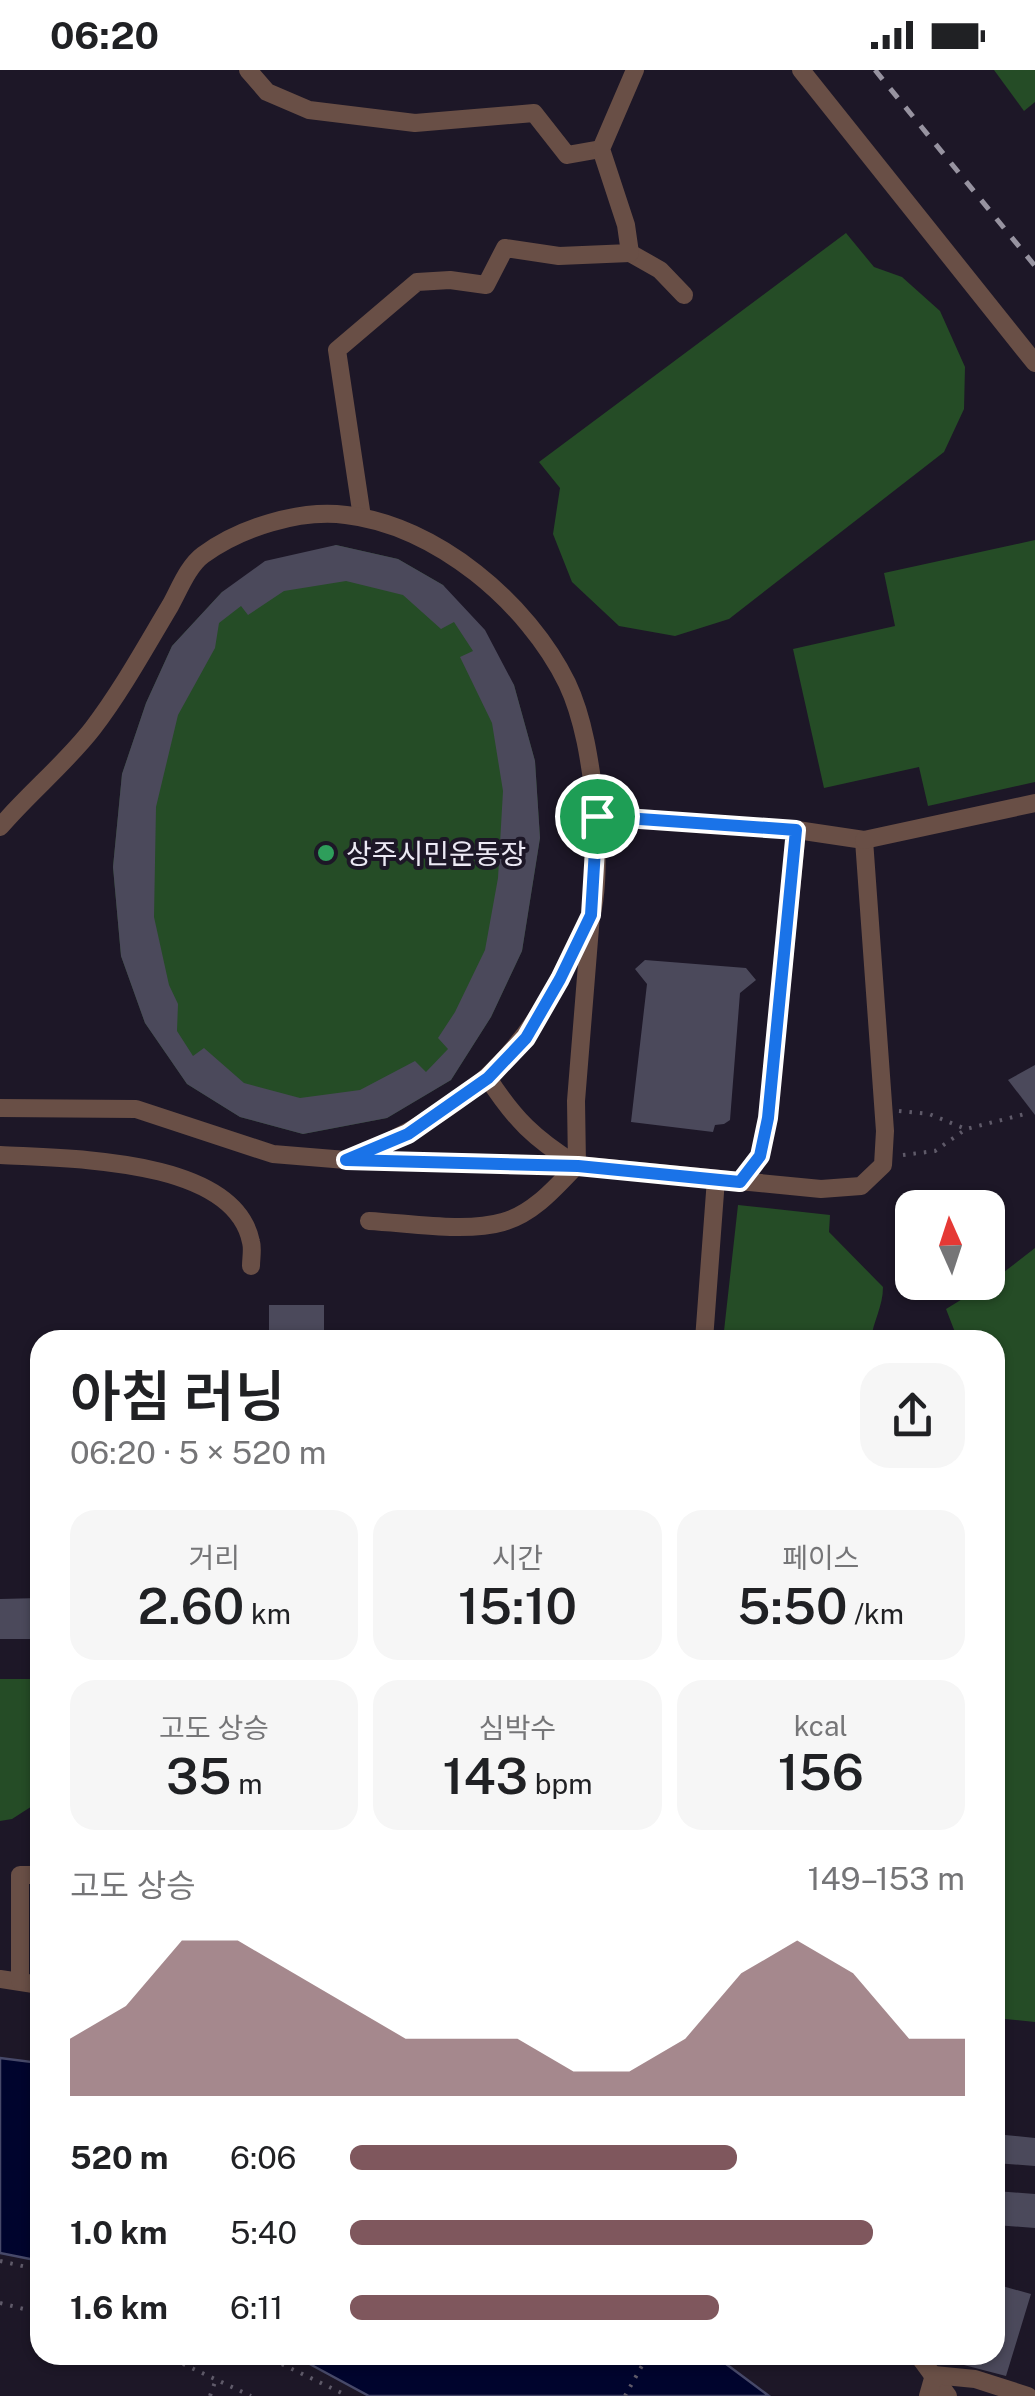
<!DOCTYPE html>
<html lang="ko">
<head>
<meta charset="utf-8">
<style>
	body { margin:0; font-family:"Public Sans","Noto Sans KR",sans-serif; background:#f6f6f6; color:#202124; height:100vh; display:flex; flex-direction:column; font-size:38px; white-space:nowrap }
	* { box-sizing:border-box; margin:0 }
	p { font-size:32px; color:#757577 }
	.icon { flex:none; width:55px; height:55px; fill:none; stroke:currentColor; stroke-width:2; stroke-linecap:round; stroke-linejoin:round }
	.map { position:relative; flex:1; overflow:hidden }
	.panel { position:absolute; left:30px; top:1260px; width:975px; height:1035px; display:flex; flex-direction:column; background:#fff; border-radius:30px; box-shadow:0 2px 8px #0004 }
	.panel>* { flex:none }
	.needle { width:65px; rotate:357deg }
	.controls { position:absolute; left:895px; top:1120px; display:grid; gap:20px }
	.controls a { display:grid; place-items:center; width:110px; height:110px; border-radius:20px; background:#fff; box-shadow:0 2px 8px #0004; font-size:50px }
	.pin { position:absolute; display:grid; place-items:center; width:85px; height:85px; color:#fff; margin:-42px; border:5px solid #fff; border-radius:50%; box-shadow:0 2px 10px #0007 }
	.round { display:grid; place-items:center; flex:none; width:105px; height:105px; border-radius:30px; background:#f6f6f6 }
	.overview { display:flex; align-items:center; justify-content:space-between; height:170px; padding:0 40px }
	h1 { font-size:55px; font-weight:600; line-height:75px }
	.figures { display:grid; grid-template-columns:repeat(3,1fr); gap:15px; height:170px; padding:10px 40px }
	.figures div { display:grid; align-content:center; border-radius:25px; background:#f6f6f6; text-align:center }
	.figures b { font-size:50px; font-weight:600 }
	.figures small { font-size:28px; font-weight:400 }
	.figures p { font-size:28px }
	.chart { height:280px; padding:20px 40px }
	.chart p { display:flex; justify-content:space-between }
	.chart svg { width:100%; height:180px; margin-top:10px; fill:#7f575d; opacity:.7 }
	ul { padding:0 40px; list-style:none; font-size:32px }
	li { display:grid; grid-template-columns:160px 120px 1fr; align-items:center; height:75px }
	li i { height:25px; border-radius:12px; background:#7f575d }
	.status { display:flex; justify-content:space-between; align-items:center; height:70px; padding:0 50px; background:#fff; direction:ltr }
	.status svg { height:28px; fill:currentColor }
	.map>svg:first-child { display:block }
	.green { fill:#254c26 }
	.water { fill:#00042d; stroke:#474969; stroke-width:2.5 }
	.building { fill:#4b495b; fill-rule:evenodd }
	.lines { fill:none; stroke-linecap:round; stroke-linejoin:round }
	.path { stroke:#5f5a69; stroke-width:4; stroke-dasharray:2.5 8; stroke-linecap:butt }
	.minor { stroke:#694f46; stroke-width:18 }
	.rail { stroke:#9793a0; stroke-width:5; stroke-dasharray:12 12; stroke-linecap:butt }
	.route-casing { stroke:#fff; stroke-width:20 }
	.route { stroke:#1a73e8; stroke-width:12 }
	.leisure-dot { fill:#2e9e5b; stroke:#1d1727; stroke-width:4 }
	.labels { text-anchor:middle; dominant-baseline:central; stroke-width:8; stroke-linejoin:round; paint-order:stroke }
	.poi-label { font-size:28px; fill:#ece9f4; stroke:#1d1727; text-anchor:start }
</style>
</head>
<body>
<div class="status"><b>06:20</b><svg viewBox="0 0 49 12"><path d="M0 12V9h3v3zM5 12V6h3v6zM10 12V3h3v9zM15 12V0h3v12zM26 1h20v11H26zM47 4h2v5h-2z"/></svg></div>
<div class="map">
<svg width="1035" height="2326" viewBox="0 0 1035 2326">
	<rect width="100%" height="100%" fill="#1d1727"/>
	<!-- green -->
	<g class="green">
		<polygon points="994,0 1035,0 1035,32 1024,41"/>
		<polygon points="846,163 874,197 902,207 940,241 965,297 964,339 944,382 729,549 675,566 619,556 572,512 553,464 560,418 539,392"/>
		<polygon points="1035,470 1035,712 928,736 919,697 824,718 793,579 895,556 884,503"/>
		<polygon points="336,475 398,489 443,515 514,615 535,691 540,768 522,881 491,947 451,1010 387,1048 303,1064 240,1047 187,1014 145,953 121,886 113,797 122,704 146,633 172,576 222,522"/>
		<path d="M 738,1135 L 830,1145 L 829,1162 L 883,1217 C 883,1237 873,1251 871,1270 L 723,1270 Z"/>
		<polygon points="1035,1178 1035,1952 995,1948 995,1270 958,1270 946,1239 995,1209"/>
		<polygon points="0,1609 40,1609 40,1731 12,1749 0,1751"/>
	</g>
	<!-- water -->
	<g class="water">
		<polygon points="0,1988 40,1993 40,2191 0,2183"/>
		<polygon points="293,2285 714,2285 769,2326 369,2326"/>
	</g>
	<!-- building -->
	<g class="building">
		<path d="M 336,475 L 398,489 L 443,515 L 485,560 L 514,615 L 535,691 L 540,768 L 522,881 L 491,947 L 451,1010 L 387,1048 L 303,1064 L 240,1047 L 187,1014 L 145,953 L 121,886 L 113,797 L 122,704 L 146,633 L 172,576 L 222,522 L 265,491 ZM 346,511 L 403,525 L 441,559 L 454,552 L 473,581 L 460,587 L 492,653 L 503,721 L 498,808 L 485,880 L 455,942 L 438,968 L 448,979 L 426,1002 L 415,991 L 360,1020 L 300,1028 L 244,1013 L 204,978 L 193,986 L 177,961 L 178,934 L 169,915 L 154,847 L 156,737 L 178,645 L 215,578 L 219,553 L 241,536 L 248,545 L 284,521 Z"/>
		<polygon points="645,890 746,898 756,910 740,923 730,1050 724,1054 715,1055 713,1062 631,1052 647,914 635,899"/>
		<polygon points="1035,995 1035,1045 1008,1010"/>
		<rect x="269" y="1235" width="55" height="35"/>
		<polygon points="40,1528 40,1569 0,1569 0,1529"/>
		<polygon points="995,2064 1035,2068 1035,2096 995,2093"/>
		<polygon points="995,2121 1035,2124 1035,2158 995,2155"/>
		<polygon points="995,2214 1031,2224 1006,2306 941,2289 941,2285 995,2285"/>
	</g>
	<g class="lines">
		<!-- path -->
		<g class="path">
			<polyline points="899,1041 929,1044 966,1059"/>
			<polyline points="903,1085 935,1081 966,1059 1029,1043"/>
			<polyline points="0,2191 40,2200"/>
			<polyline points="0,2233 40,2243"/>
			<polyline points="164,2285 251,2326"/>
			<polyline points="263,2285 348,2326"/>
			<polyline points="210,2326 215,2312"/>
			<polyline points="625,2326 648,2285"/>
		</g>
		<!-- minor -->
		<g class="minor">
			<polyline points="248,0 267,22 309,40 415,53 534,43 567,85 601,79"/>
			<polyline points="801,0 1035,293"/>
			<polyline points="630,183 660,200 684,225"/>
			<polyline points="362,447 337,280 417,212 450,210 486,215 505,178 559,186 630,183 626,155 601,79 635,0"/>
			<path d="M 0,757 C 29,723 66,693 93,658 C 122,620 146,576 170,536 C 179,520 188,496 203,485 C 240,458 299,439 346,445 C 436,455 528,533 567,613 C 586,653 591,702 597,746 L 797,760 L 864,770 L 885,1061 L 883,1095 L 861,1116 L 821,1119 L 577,1095 L 346,1090 L 273,1084 L 136,1039 L 0,1038"/>
			<polyline points="864,770 1035,733"/>
			<path d="M 488,1008 C 514,1049 535,1069 575,1094"/>
			<path d="M 0,1085 C 67,1089 234,1087 251,1172 C 253,1179 251,1188 251,1196"/>
			<path d="M 355,1087 C 456,1044 518,995 567,895 C 575,879 586,863 591,846 C 599,819 596,775 597,746"/>
			<polyline points="740,1113 760,1086 768,1048 797,760"/>
			<path d="M 369,1151 C 409,1153 466,1163 503,1152 C 533,1144 556,1117 577,1095 L 576,1031 L 591,845"/>
			<polyline points="704,1270 716,1109"/>
			<polyline points="0,1909 40,1915"/>
			<polyline points="20,1911 20,1805 40,1805"/>
			<polyline points="918,2285 948,2326"/>
			<polyline points="928,2326 934,2305 975,2309 1028,2326"/>
		</g>
		<!-- rail -->
		<polyline class="rail" points="875,0 1035,196"/>
	</g>
	<g class="lines">
		<!-- route casing -->
		<g class="route-casing">
			<polygon id="route" points="597,746 796,760 768,1048 760,1086 740,1112 578,1096 346,1090 408,1064 488,1008 526,968 560,909 591,845"/>
		</g>
		<!-- route -->
		<use href="#route" class="route"/>
	</g>
	<!-- markers -->
	<circle class="leisure-dot" cx="326" cy="783" r="10"/>
	<g class="labels">
		<!-- poi labels -->
		<g class="poi-label">
			<text x="346" y="783">상주시민운동장</text>
		</g>
	</g>
</svg>
<div class="controls">
<a><svg class="needle" viewBox="-14 -14 28 28"><path d="M0-13l5 13h-10z" fill="#e53935"/><path d="M0 13l5-13h-10z" fill="#757577"/></svg></a>
</div>
<div class="pin" style="left:597px;top:746px;background:#1e9e55"><svg class="icon" aria-label="arrive" viewBox="0 0 24 24"><path d="M6 21V4h12l-3 4 3 4H6"/></svg></div>
<section class="panel">
<div class="overview"><div><h1>아침 러닝</h1><p>06:20 · 5 × 520 m</p></div><a class="round"><svg class="icon" aria-label="share" viewBox="0 0 24 24"><path d="M12 15V3M7 8l5-5 5 5M5 13v7h14v-7"/></svg></a></div>
<div class="figures">
<div><p>거리</p><b>2.60<small> km</small></b></div>
<div><p>시간</p><b>15:10</b></div>
<div><p>페이스</p><b>5:50<small> /km</small></b></div>
</div>
<div class="figures">
<div><p>고도 상승</p><b>35<small> m</small></b></div>
<div><p>심박수</p><b>143<small> bpm</small></b></div>
<div><p>kcal</p><b>156</b></div>
</div>
<div class="chart"><p><span>고도 상승</span>149–153 m</p>
<svg viewBox="0 0 160 44" preserveAspectRatio="none"><path d="M0 44V30L10 22L20 6L30 6L40 14L50 22L60 30L70 30L80 30L90 38L100 38L110 30L120 14L130 6L140 14L150 30L160 30V44z"/></svg>
</div>
<ul>
<li><b>520 m</b>6:06<i style="width:63%"></i></li>
<li><b>1.0 km</b>5:40<i style="width:85%"></i></li>
<li><b>1.6 km</b>6:11<i style="width:60%"></i></li>
</ul>
</section>
</div>
</body>
</html>
